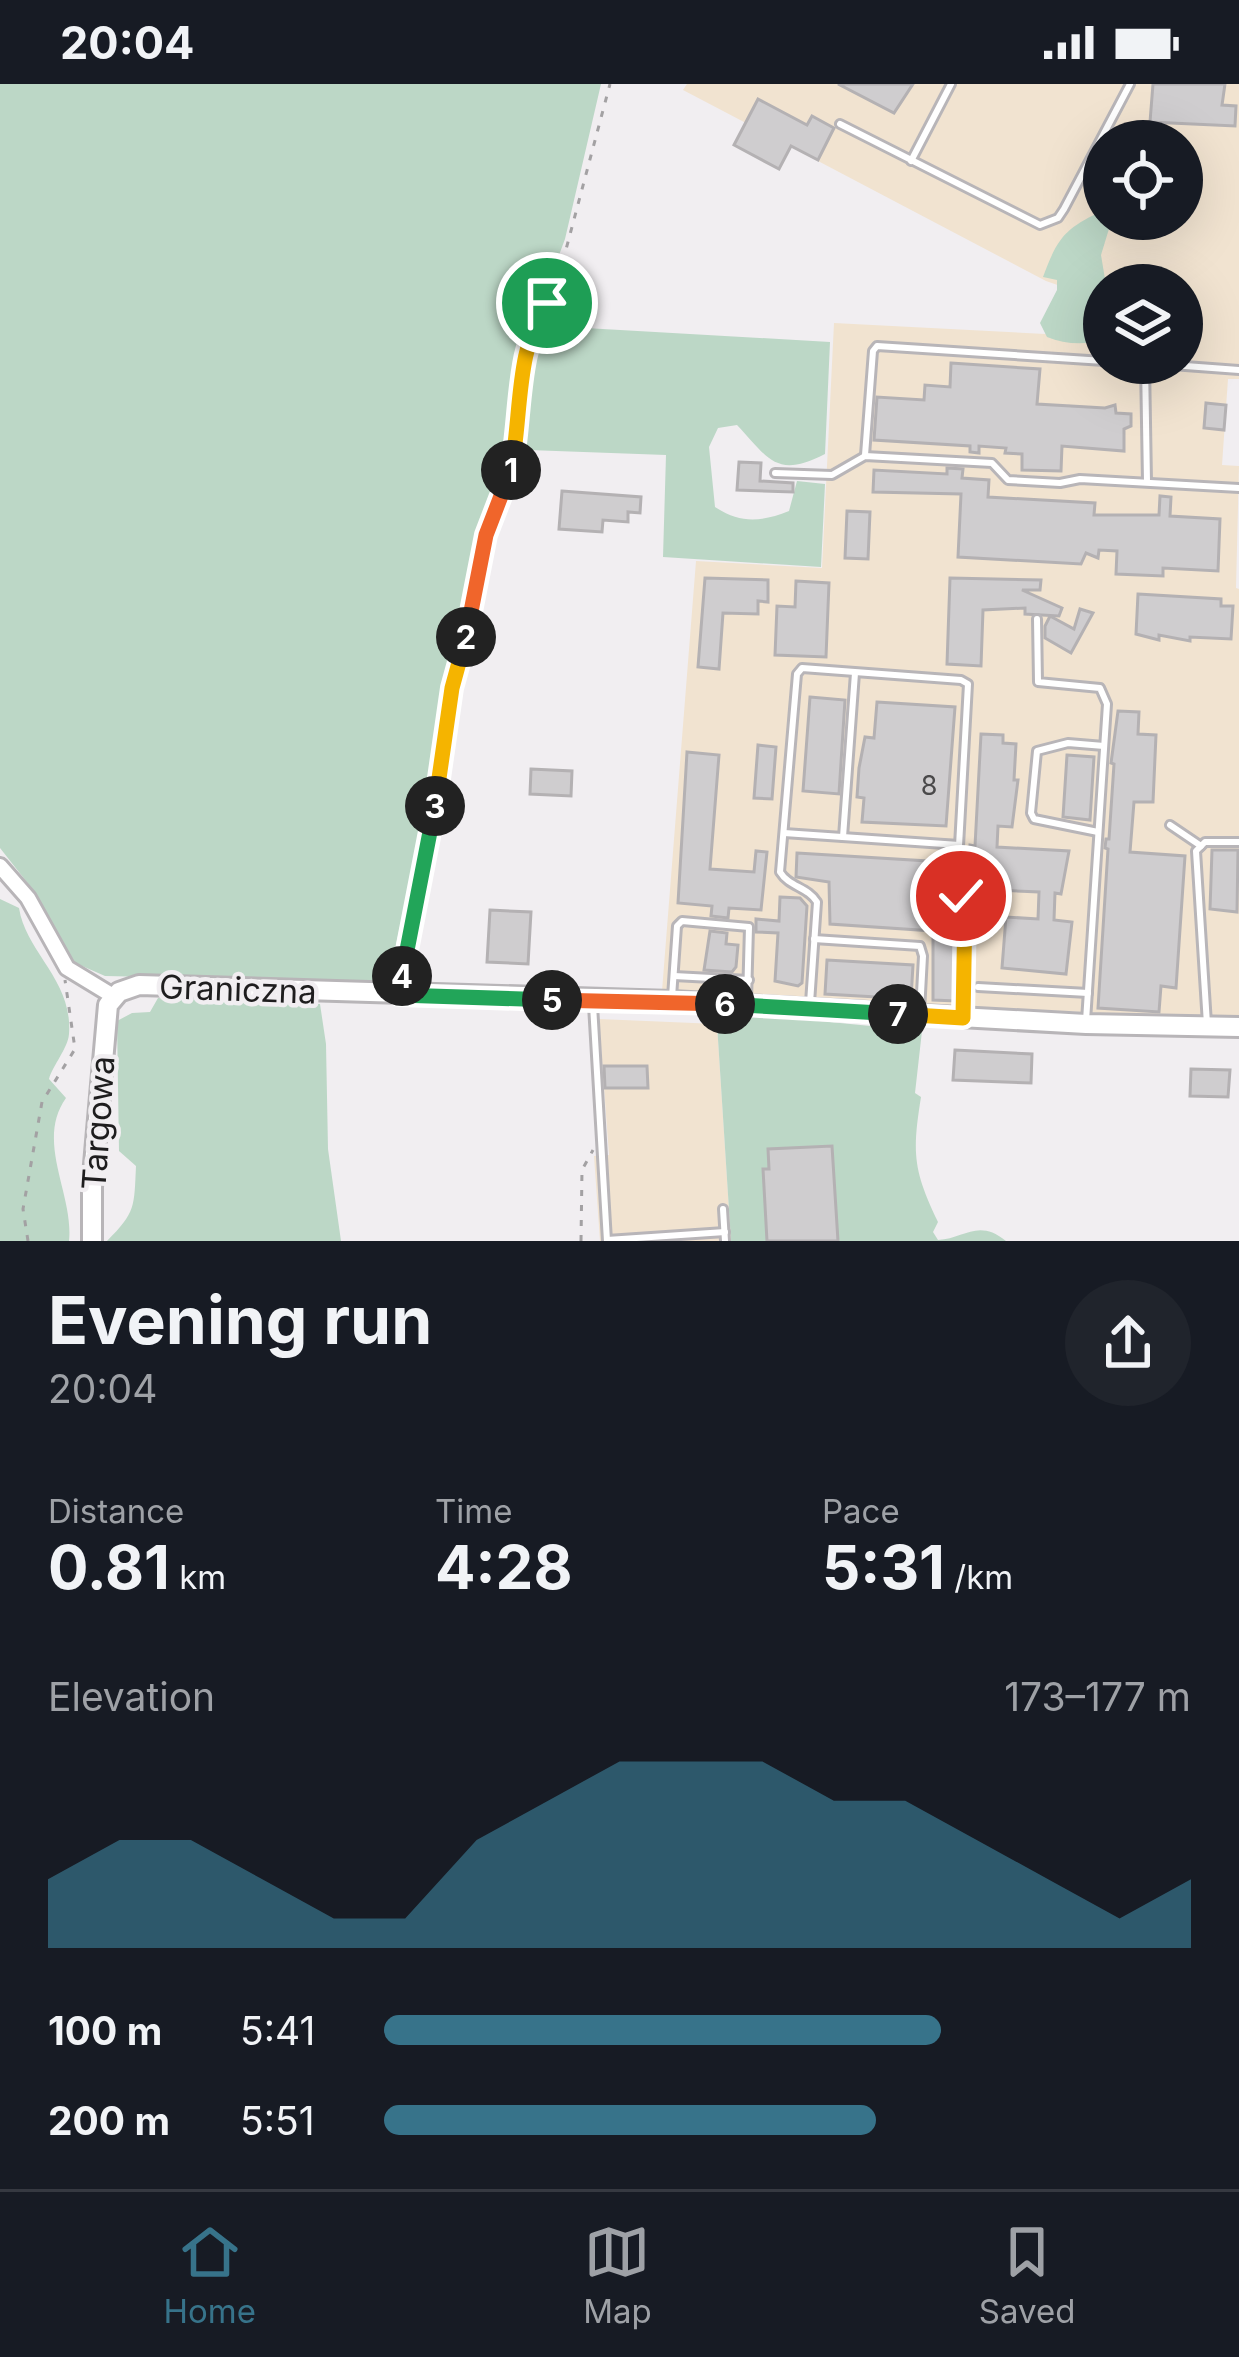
<!DOCTYPE html>
<html lang="en">
<head>
<meta charset="utf-8">
<style>
	body { margin:0; font-family:Inter,sans-serif; background:#20242c; color:#f1f3f6; height:100vh; display:flex; flex-direction:column; font-size:45px; white-space:nowrap }
	* { box-sizing:border-box; margin:0 }
	p { font-size:39px; color:#9ea1a6 }
	.icon { flex:none; width:66px; height:66px; fill:none; stroke:currentColor; stroke-width:2; stroke-linecap:round; stroke-linejoin:round }
	.map { position:relative; height:1157px; overflow:hidden }
	.sheet { display:flex; flex-direction:column; background:#171b24; flex:1 }
	.sheet>* { flex:none }
	.controls { position:absolute; left:1083px; top:36px; display:grid; gap:24px }
	.controls a { display:grid; place-items:center; width:120px; height:120px; border-radius:50%; background:#171b24; box-shadow:0 12px 48px #0002; font-size:60px }
	.pin { position:absolute; display:grid; place-items:center; width:102px; height:102px; color:#fff; margin:-51px; border:6px solid #fff; border-radius:50%; box-shadow:0 3px 12px #0007 }
	.km { position:absolute; width:60px; height:60px; margin:-30px; border-radius:50%; background:#222; color:#fff; font-size:33px; line-height:60px; text-align:center }
	.round { display:grid; place-items:center; flex:none; width:126px; height:126px; border-radius:63px; background:#20242c }
	.summary { display:flex; align-items:center; justify-content:space-between; height:204px; padding:0 48px }
	h1 { font-size:66px; font-weight:700; line-height:90px }
	.figures { display:grid; grid-template-columns:repeat(3,1fr); gap:18px; height:204px; padding:12px 48px }
	.figures div { display:grid; align-content:center }
	.figures b { font-size:60px; font-weight:700 }
	.figures small { font-size:33px; font-weight:400 }
	.figures p { font-size:33px }
	.chart { height:336px; padding:24px 48px }
	.chart p { display:flex; justify-content:space-between }
	.chart svg { width:100%; height:216px; margin-top:12px; fill:#37738a; opacity:.7 }
	ul { padding:0 48px; list-style:none; font-size:39px }
	li { display:grid; grid-template-columns:192px 144px 1fr; align-items:center; height:90px }
	li i { height:30px; border-radius:15px; background:#37738a }
	.status { display:flex; justify-content:space-between; align-items:center; height:84px; padding:0 60px; background:#171b24; direction:ltr }
	.status svg { height:33px; fill:currentColor }
	.menu { display:flex; justify-content:space-around; align-items:center; height:168px; border-top:3px solid #363941; background:#171b24; font-size:33px; color:#9ea1a6 }
	.menu a { display:grid; justify-items:center; gap:6px }
	.menu .active { color:#37738a }
	.map>svg:first-child { display:block }
	.industrial { fill:#f1e3d0; fill-rule:evenodd }
	.green { fill:#bcd7c6 }
	.building { fill:#cfcdcf; stroke:#b4b1b3; stroke-width:3 }
	.lines { fill:none; stroke-linecap:round; stroke-linejoin:round }
	.lane-casing { stroke:#b8b5b8; stroke-width:12 }
	.street-casing { stroke:#b8b5b8; stroke-width:20 }
	.secondary-casing { stroke:#b8b5b8; stroke-width:24 }
	.path { stroke:#a3a1a3; stroke-width:3; stroke-dasharray:6 9; stroke-linecap:butt }
	.lane { stroke:#fff; stroke-width:6 }
	.street { stroke:#fff; stroke-width:14 }
	.secondary { stroke:#fff; stroke-width:18 }
	.split-1-casing { stroke:#fff; stroke-width:24 }
	.split-2-casing { stroke:#fff; stroke-width:24 }
	.split-3-casing { stroke:#fff; stroke-width:24 }
	.split-4-casing { stroke:#fff; stroke-width:24 }
	.split-5-casing { stroke:#fff; stroke-width:24 }
	.split-6-casing { stroke:#fff; stroke-width:24 }
	.split-7-casing { stroke:#fff; stroke-width:24 }
	.split-8-casing { stroke:#fff; stroke-width:24 }
	.split-1 { stroke:#f5b400; stroke-width:15 }
	.split-2 { stroke:#f0652b; stroke-width:15 }
	.split-3 { stroke:#f5b400; stroke-width:15 }
	.split-4 { stroke:#22a559; stroke-width:15 }
	.split-5 { stroke:#22a559; stroke-width:15 }
	.split-6 { stroke:#f0652b; stroke-width:15 }
	.split-7 { stroke:#22a559; stroke-width:15 }
	.split-8 { stroke:#f5b400; stroke-width:15 }
	.labels { text-anchor:middle; dominant-baseline:central; stroke-width:9; stroke-linejoin:round; paint-order:stroke }
	.number-label { font-size:27px; fill:#4a494a }
	.street-label { font-size:33px; fill:#1e1d1e; stroke:#f1eef1 }
</style>
</head>
<body>
<div class="status"><b>20:04</b><svg viewBox="0 0 49 12"><path d="M0 12V9h3v3zM5 12V6h3v6zM10 12V3h3v9zM15 12V0h3v12zM26 1h20v11H26zM47 4h2v5h-2z"/></svg></div>
<div class="map">
<svg width="1239" height="1157" viewBox="0 0 1239 1157">
	<rect width="100%" height="100%" fill="#f1eef1"/>
	<!-- industrial -->
	<g class="industrial">
		<path d="M 687,0 L 1239,0 L 1239,295 L 1228,295 L 1222,381 L 1239,382 L 1236,504 L 1239,505 L 1239,936 L 662,907 L 696,477 L 822,484 L 834,239 L 1104,253 L 1104,279 L 1182,279 L 1182,201 L 1104,201 L 1104,217 L 1046,197 L 683,6 ZM 1104,57 L 1182,57 L 1182,135 L 1104,135 Z"/>
		<polygon points="599,935 717,940 731,1157 600,1157 594,1072 609,1071"/>
	</g>
	<!-- green -->
	<g class="green">
		<path d="M 0,0 L 601,0 L 565,155 L 533,241 L 830,258 L 825,370 C 776,395 769,375 737,341 L 718,344 L 709,363 L 715,423 C 741,440 761,438 789,427 L 797,397 L 825,400 L 821,483 L 663,473 L 666,371 L 503,365 L 443,602 L 433,690 L 388,898 L 105,892 L 73,878 L 37,811 L 0,764 Z"/>
		<path d="M 1104,126 L 1104,135 L 1112,135 L 1101,171 L 1106,201 L 1104,255 C 1085,262 1065,260 1047,253 L 1040,239 L 1057,206 L 1057,196 L 1043,193 C 1058,152 1066,144 1104,126 Z"/>
		<path d="M 0,815 L 19,824 C 26,869 73,896 69,950 C 68,964 53,981 49,995 L 66,1014 C 35,1058 74,1110 69,1157 L 0,1157 Z"/>
		<path d="M 158,914 L 320,920 L 326,960 L 328,1065 L 341,1157 L 107,1157 C 136,1128 134,1123 136,1082 L 119,1067 L 117,937 L 132,929 L 150,928 Z"/>
		<path d="M 727,928 L 922,947 L 915,1009 L 921,1013 C 912,1069 913,1086 938,1138 L 933,1148 L 938,1156 C 964,1155 978,1134 1006,1157 L 731,1157 L 717,940 Z"/>
	</g>
	<!-- building -->
	<g class="building">
		<polygon points="838,0 913,0 894,29"/>
		<polygon points="1153,0 1225,0 1222,21 1236,22 1235,42 1150,38"/>
		<polygon points="758,15 807,41 812,32 834,44 818,76 791,62 779,85 734,61"/>
		<polygon points="951,279 1040,285 1037,320 1105,324 1115,321 1116,329 1131,330 1131,342 1124,345 1124,367 1062,362 1061,387 1022,386 1022,370 1005,369 1006,364 979,362 979,369 970,368 970,362 874,356 877,313 924,316 925,301 950,303"/>
		<polygon points="1206,319 1226,321 1224,346 1204,344"/>
		<polygon points="739,378 761,379 760,397 793,399 793,408 737,406"/>
		<polygon points="947,384 963,385 962,394 989,396 988,413 1095,419 1094,431 1159,431 1160,412 1171,413 1170,432 1220,435 1218,487 1163,484 1163,492 1116,490 1117,467 1099,466 1098,474 1086,469 1081,480 958,473 961,410 873,408 874,386 947,390"/>
		<polygon points="562,407 641,413 640,429 628,428 628,438 603,436 602,448 559,445"/>
		<polygon points="847,427 870,428 868,475 845,474"/>
		<polygon points="705,494 768,496 768,518 758,517 758,530 723,529 719,585 698,583"/>
		<polygon points="950,494 1041,496 1040,506 1022,506 1062,524 1059,532 1025,530 1025,524 983,526 981,582 947,580"/>
		<polygon points="796,497 829,499 826,573 775,571 777,522 795,523"/>
		<polygon points="1138,510 1221,515 1221,522 1233,522 1231,555 1190,553 1190,557 1159,551 1159,556 1136,550"/>
		<polygon points="1080,525 1093,529 1071,569 1045,554 1045,542 1050,532 1074,545"/>
		<polygon points="810,613 845,616 839,710 803,707"/>
		<polygon points="877,618 955,623 946,742 862,738 864,714 857,713 859,684 865,653 874,654"/>
		<polygon points="1118,627 1139,628 1138,650 1156,651 1153,718 1134,718 1130,768 1185,772 1176,904 1161,902 1159,928 1098,924 1108,765 1105,764 1106,755 1109,755 1114,680 1111,679"/>
		<polygon points="981,650 1003,651 1003,659 1016,660 1014,696 1018,696 1012,743 998,742 997,763 1069,767 1061,810 1055,809 1054,836 1072,838 1066,890 1002,884 1006,833 1038,835 1039,808 998,806 997,816 986,816 987,805 968,804 970,761 975,762"/>
		<polygon points="758,661 776,663 772,715 754,714"/>
		<polygon points="687,668 719,671 710,785 754,788 756,767 767,768 761,826 729,824 728,834 711,832 712,822 678,819"/>
		<polygon points="1067,671 1094,673 1090,736 1063,733"/>
		<polygon points="531,685 572,687 571,712 530,710"/>
		<polygon points="1212,766 1238,766 1237,828 1210,825"/>
		<polygon points="797,769 944,778 942,802 930,802 929,821 944,822 942,854 957,855 956,917 933,916 933,847 830,840 829,798 796,793"/>
		<polygon points="780,813 800,814 807,822 802,899 798,902 775,897 778,849 756,848 756,835 779,837"/>
		<polygon points="490,826 531,828 528,880 487,878"/>
		<polygon points="710,847 727,849 726,860 738,861 736,883 732,888 704,886"/>
		<polygon points="827,876 913,881 911,915 825,910"/>
		<polygon points="955,966 1032,970 1031,999 953,996"/>
		<polygon points="604,982 647,982 648,1004 605,1004"/>
		<polygon points="1191,985 1230,986 1228,1013 1190,1012"/>
		<polygon points="832,1062 838,1157 767,1157 763,1085 769,1085 768,1065"/>
	</g>
	<g class="lines">
		<!-- lane casing -->
		<g class="lane-casing">
			<g id="lane">
				<polyline points="840,40 1040,141 1058,134 1064,125 1130,0"/>
				<polyline points="911,77 951,0"/>
				<polyline points="1138,279 1145,279 1147,398"/>
				<polyline points="1145,279 1239,286"/>
				<polyline points="865,371 873,267 877,262 1104,277"/>
				<polyline points="775,389 832,391 865,372 992,379 1008,396 1060,399 1080,395 1239,404"/>
				<polyline points="1037,535 1038,598 1100,604 1107,620 1086,937"/>
				<polyline points="1170,741 1201,762"/>
				<polyline points="1098,748 1034,735 1031,729 1037,667 1068,659 1104,662"/>
				<polyline points="784,749 959,761"/>
				<polyline points="843,753 855,589"/>
				<polyline points="814,855 920,862 923,872 920,928"/>
				<polyline points="674,892 749,896"/>
				<polyline points="978,903 1088,909"/>
				<polyline points="672,913 677,842 682,837 749,843 747,916"/>
				<path d="M 810,919 L 817,818 C 808,803 789,803 780,788 L 797,590 L 802,584 L 961,596 L 968,600 L 957,798 L 965,823 L 963,930"/>
				<polyline points="593,921 607,1157"/>
				<polyline points="1207,940 1196,767 1205,758 1239,758"/>
				<polyline points="723,1125 725,1157"/>
				<polyline points="607,1156 725,1148"/>
			</g>
		</g>
		<!-- street casing -->
		<g class="street-casing">
			<polyline id="street" points="0,782 28,814 67,884 113,912"/>
		</g>
		<!-- secondary casing -->
		<g class="secondary-casing">
			<polyline id="secondary" points="92,1157 92,1103 108,921 119,908 139,901 672,917 1086,940 1239,943"/>
		</g>
		<!-- path -->
		<g class="path">
			<polyline points="403,891 442,691 452,604 472,534 486,451 508,399 517,358 527,265 535,236 560,188 610,0"/>
			<polyline points="28,1157 23,1125 42,1018 75,965 65,896"/>
			<polyline points="581,1157 582,1086 593,1066"/>
		</g>
		<!-- lane -->
		<use href="#lane" class="lane"/>
		<!-- street -->
		<use href="#street" class="street"/>
		<!-- secondary -->
		<use href="#secondary" class="secondary"/>
	</g>
	<g class="lines">
		<!-- split-1 casing -->
		<g class="split-1-casing">
			<path id="split-1" d="M 511,386 C 522,332 515,266 547,219"/>
		</g>
		<!-- split-2 casing -->
		<g class="split-2-casing">
			<polyline id="split-2" points="466,553 486,451 511,386"/>
		</g>
		<!-- split-3 casing -->
		<g class="split-3-casing">
			<polyline id="split-3" points="435,722 452,604 466,553"/>
		</g>
		<!-- split-4 casing -->
		<g class="split-4-casing">
			<polyline id="split-4" points="402,892 435,722"/>
		</g>
		<!-- split-5 casing -->
		<g class="split-5-casing">
			<polyline id="split-5" points="402,892 399,911 552,916"/>
		</g>
		<!-- split-6 casing -->
		<g class="split-6-casing">
			<polyline id="split-6" points="552,916 725,920"/>
		</g>
		<!-- split-7 casing -->
		<g class="split-7-casing">
			<polyline id="split-7" points="725,920 898,930"/>
		</g>
		<!-- split-8 casing -->
		<g class="split-8-casing">
			<polyline id="split-8" points="898,930 963,934 965,824 961,812"/>
		</g>
		<!-- split-1 -->
		<use href="#split-1" class="split-1"/>
		<!-- split-2 -->
		<use href="#split-2" class="split-2"/>
		<!-- split-3 -->
		<use href="#split-3" class="split-3"/>
		<!-- split-4 -->
		<use href="#split-4" class="split-4"/>
		<!-- split-5 -->
		<use href="#split-5" class="split-5"/>
		<!-- split-6 -->
		<use href="#split-6" class="split-6"/>
		<!-- split-7 -->
		<use href="#split-7" class="split-7"/>
		<!-- split-8 -->
		<use href="#split-8" class="split-8"/>
	</g>
	<g class="labels">
		<!-- number labels -->
		<g class="number-label">
			<text x="929" y="701">8</text>
		</g>
		<!-- street labels -->
		<g class="street-label">
			<text transform="translate(238 905) rotate(2)">Graniczna</text>
			<text transform="translate(98 1039) rotate(-86)">Targowa</text>
		</g>
	</g>
</svg>
<div class="controls">
<a><svg class="icon" aria-label="locate" viewBox="0 0 24 24"><circle cx="12" cy="12" r="6"/><path d="M12 2v4M12 18v4M2 12h4M18 12h4"/></svg></a>
<a><svg class="icon" aria-label="layers" viewBox="0 0 24 24"><path d="M12 4l9 5-9 5-9-5zM3 14l9 5 9-5"/></svg></a>
</div>
<div class="pin" style="left:547px;top:219px;background:#1e9e55"><svg class="icon" aria-label="arrive" viewBox="0 0 24 24"><path d="M6 21V4h12l-3 4 3 4H6"/></svg></div>
<div class="pin" style="left:961px;top:812px;background:#d93025"><svg class="icon" aria-label="check" viewBox="0 0 24 24"><path d="M5 12l5 5 9-10"/></svg></div>
<b class="km" style="left:511px;top:386px">1</b>
<b class="km" style="left:466px;top:553px">2</b>
<b class="km" style="left:435px;top:722px">3</b>
<b class="km" style="left:402px;top:892px">4</b>
<b class="km" style="left:552px;top:916px">5</b>
<b class="km" style="left:725px;top:920px">6</b>
<b class="km" style="left:898px;top:930px">7</b>
</div>
<section class="sheet">
<div class="summary"><div><h1>Evening run</h1><p>20:04</p></div><a class="round"><svg class="icon" aria-label="share" viewBox="0 0 24 24"><path d="M12 15V3M7 8l5-5 5 5M5 13v7h14v-7"/></svg></a></div>
<div class="figures">
<div><p>Distance</p><b>0.81<small> km</small></b></div>
<div><p>Time</p><b>4:28</b></div>
<div><p>Pace</p><b>5:31<small> /km</small></b></div>
</div>
<div class="chart"><p><span>Elevation</span>173–177 m</p>
<svg viewBox="0 0 160 44" preserveAspectRatio="none"><path d="M0 44V30L10 22L20 22L30 30L40 38L50 38L60 22L70 14L80 6L90 6L100 6L110 14L120 14L130 22L140 30L150 38L160 30V44z"/></svg>
</div>
<ul>
<li><b>100 m</b>5:41<i style="width:69%"></i></li>
<li><b>200 m</b>5:51<i style="width:61%"></i></li>
</ul>
</section>
<nav class="menu">
<a class="active"><svg class="icon" aria-label="home" viewBox="0 0 24 24"><path d="M3 11l9-7 9 7M6 9v11h12V9"/></svg>Home</a>
<a><svg class="icon" aria-label="map" viewBox="0 0 24 24"><path d="M3 6l6-2 6 2 6-2v14l-6 2-6-2-6 2zM9 4v14M15 6v14"/></svg>Map</a>
<a><svg class="icon" aria-label="saved" viewBox="0 0 24 24"><path d="M7 4h10v16l-5-4-5 4z"/></svg>Saved</a>
</nav>
</body>
</html>
